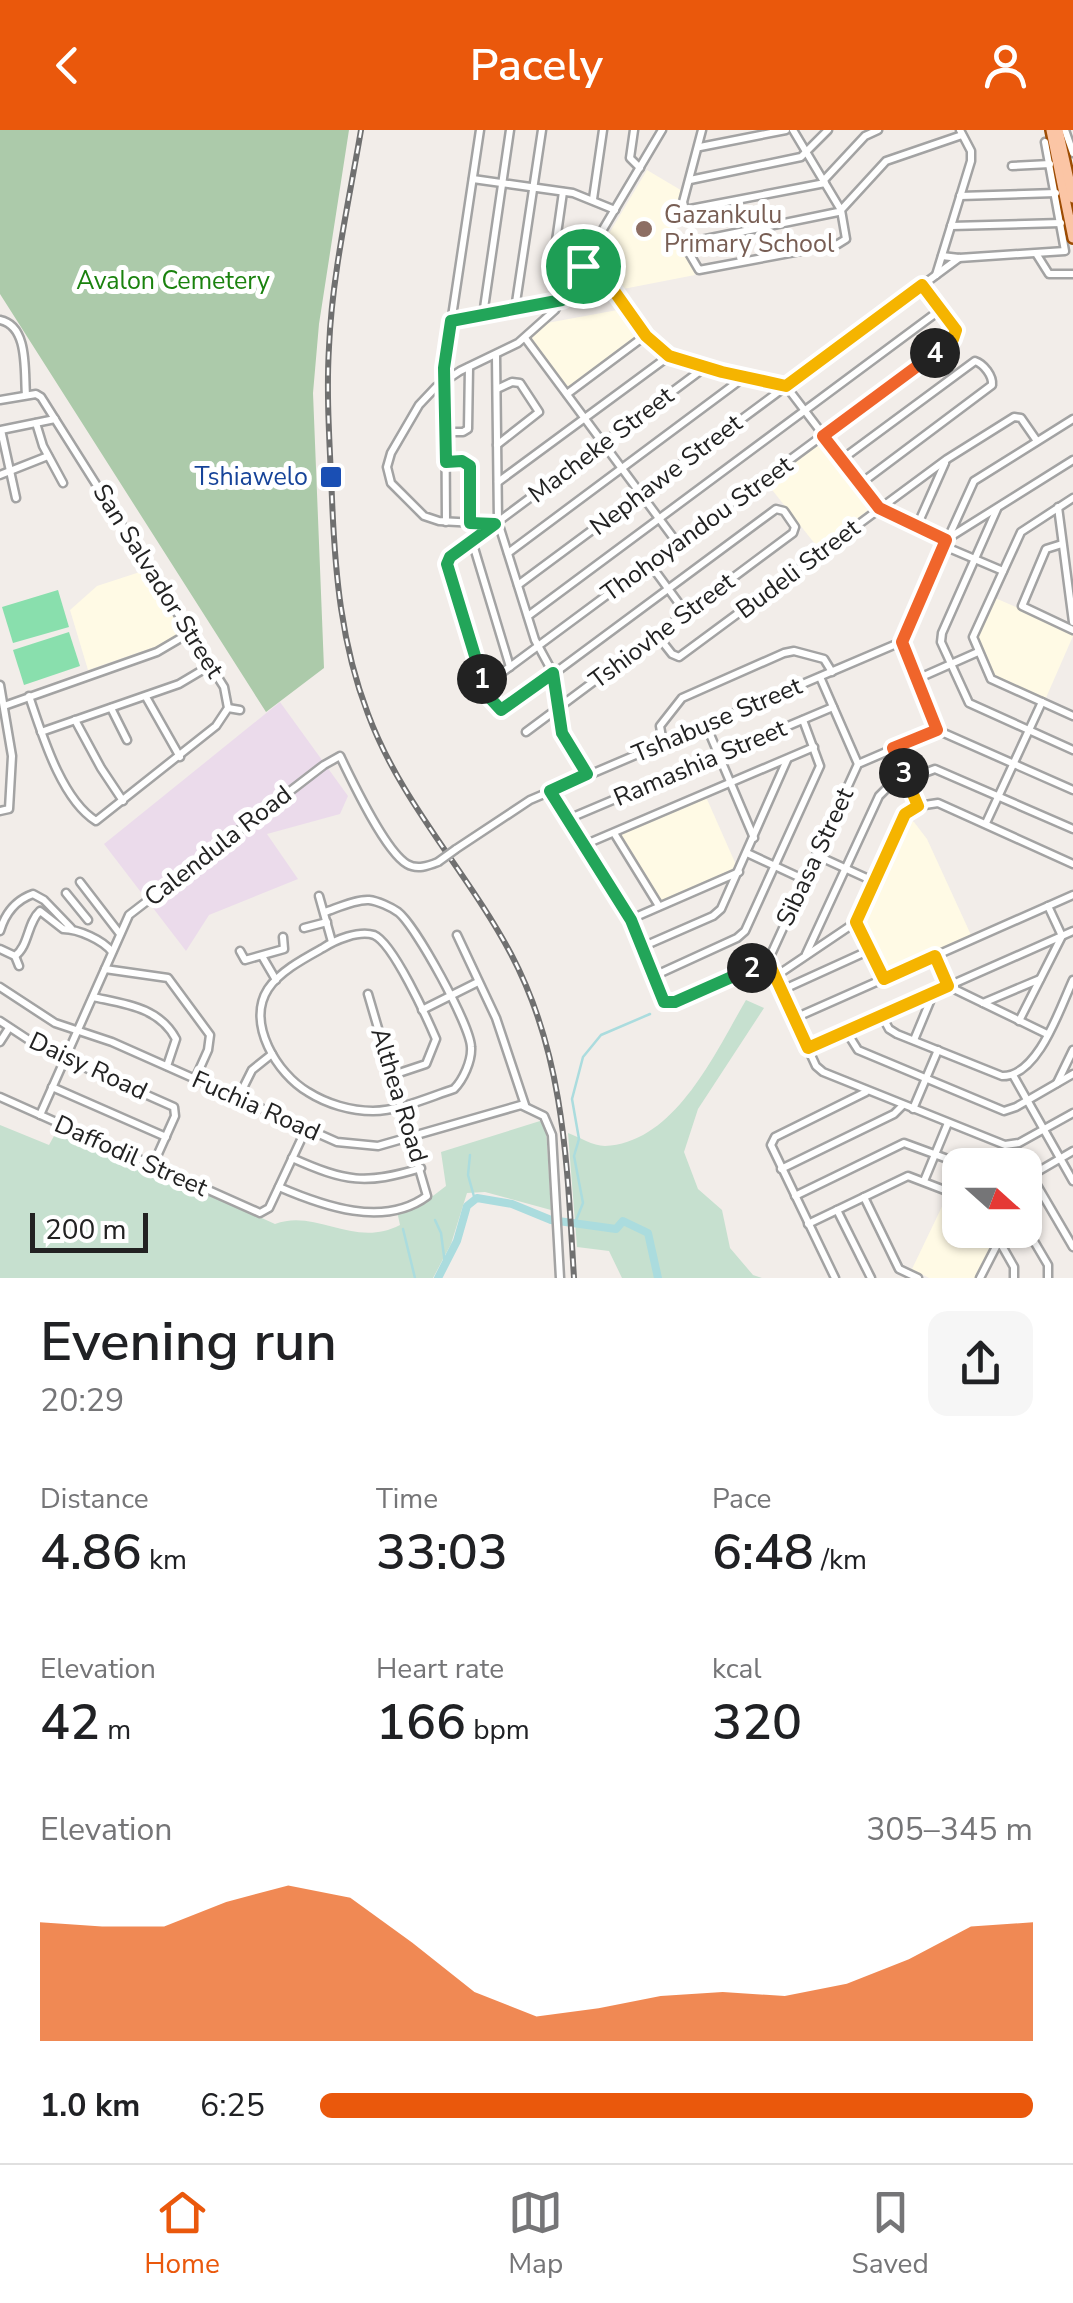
<!DOCTYPE html>
<html lang="en">
<head>
<meta charset="utf-8">
<style>
	body { margin:0; font-family:"Nunito Sans",sans-serif; background:#f6f6f6; color:#202124; height:100vh; display:flex; flex-direction:column; font-size:38px; white-space:nowrap }
	* { box-sizing:border-box; margin:0 }
	p { font-size:32px; color:#757577 }
	.icon { flex:none; width:55px; height:55px; fill:none; stroke:currentColor; stroke-width:2; stroke-linecap:round; stroke-linejoin:round }
	.map { position:relative; height:1148px; overflow:hidden }
	.panel { display:flex; flex-direction:column; background:#fff; flex:1 }
	.panel>* { flex:none }
	.needle { width:65px; rotate:111deg }
	.controls { position:absolute; left:942px; top:1018px; display:grid; gap:20px }
	.controls a { display:grid; place-items:center; width:100px; height:100px; border-radius:20px; background:#fff; box-shadow:0 2px 8px #0004; font-size:50px }
	.scale { position:absolute; left:30px; bottom:25px; width:118px; box-sizing:border-box; padding-left:10px; border:5px solid #222; border-top:0; font-size:28px; line-height:35px; white-space:nowrap; color:#222; -webkit-text-stroke:8px #fff; paint-order:stroke }
	.pin { position:absolute; display:grid; place-items:center; width:85px; height:85px; color:#fff; margin:-42px; border:5px solid #fff; border-radius:50%; box-shadow:0 2px 10px #0007 }
	.km { position:absolute; width:50px; height:50px; margin:-25px; border-radius:50%; background:#222; color:#fff; font-size:28px; line-height:50px; text-align:center }
	.round { display:grid; place-items:center; flex:none; width:105px; height:105px; border-radius:20px; background:#f6f6f6 }
	.overview { display:flex; align-items:center; justify-content:space-between; height:170px; padding:0 40px }
	h1 { font-size:55px; font-weight:600; line-height:75px }
	.metrics { display:grid; grid-template-columns:repeat(3,1fr); gap:15px; height:170px; padding:10px 40px }
	.metrics div { display:grid; align-content:center }
	.metrics b { font-size:50px; font-weight:600 }
	.metrics small { font-size:28px; font-weight:400 }
	.metrics p { font-size:28px }
	.chart { height:280px; padding:20px 40px }
	.chart p { display:flex; justify-content:space-between }
	.chart svg { width:100%; height:180px; margin-top:10px; fill:#ea580c; opacity:.7 }
	ul { padding:0 40px; list-style:none; font-size:32px }
	li { display:grid; grid-template-columns:160px 120px 1fr; align-items:center; height:75px }
	li i { height:25px; border-radius:12px; background:#ea580c }
	header { display:flex; justify-content:space-between; align-items:center; height:130px; padding:0 40px; background:#ea580c; color:#fff; font-size:45px; font-weight:600 }
	.dock { display:flex; justify-content:space-around; align-items:center; height:140px; border-top:2px solid #e0e0e0; background:#fff; font-size:28px; color:#757577 }
	.dock a { display:grid; justify-items:center; gap:5px }
	.dock .current { color:#ea580c }
	.map>svg:first-child { display:block }
	.industrial { fill:#ebdbeb }
	.education { fill:#fffae5 }
	.wetland { fill:#c6e0cf }
	.cemetery { fill:#accaaa }
	.pitch { fill:#89dfad }
	.lines { fill:none; stroke-linecap:round; stroke-linejoin:round }
	.stream { stroke:#abdcde; stroke-width:2.5 }
	.river { stroke:#abdcde; stroke-width:8 }
	.minor-casing { stroke:#a3a3a3; stroke-width:11 }
	.major-casing { stroke:#9d4c03; stroke-width:14 }
	.minor { stroke:#fff; stroke-width:6 }
	.major { stroke:#fbc5a5; stroke-width:9 }
	.rail-casing { stroke:#707070; stroke-width:6 }
	.rail { stroke:#fff; stroke-width:2.5; stroke-dasharray:8; stroke-linecap:butt }
	.minor-bridge-casing { stroke:#a3a3a3; stroke-width:11; stroke-linecap:butt }
	.minor-bridge { stroke:#fff; stroke-width:6 }
	.split-1-casing { stroke:#fff; stroke-width:20 }
	.split-2-casing { stroke:#fff; stroke-width:20 }
	.split-3-casing { stroke:#fff; stroke-width:20 }
	.split-4-casing { stroke:#fff; stroke-width:20 }
	.split-5-casing { stroke:#fff; stroke-width:20 }
	.split-1 { stroke:#22a559; stroke-width:12 }
	.split-2 { stroke:#22a559; stroke-width:12 }
	.split-3 { stroke:#f5b400; stroke-width:12 }
	.split-4 { stroke:#f0652b; stroke-width:12 }
	.split-5 { stroke:#f5b400; stroke-width:12 }
	.education-dot { fill:#8d6e63; stroke:#fff; stroke-width:4 }
	.transit-dot { fill:#1a4fb4; stroke:#fff; stroke-width:4 }
	.labels { text-anchor:middle; dominant-baseline:central; stroke-width:10; stroke-linejoin:round; paint-order:stroke }
	.education-label { font-size:25px; fill:#785e54; stroke:#fff; text-anchor:start }
	.park-label { font-size:25px; fill:#1a820e; stroke:#fff }
	.street-label { font-size:25px; fill:#222; stroke:#fff }
	.transit-label { font-size:25px; fill:#164399; stroke:#fff; text-anchor:end }
</style>
</head>
<body>
<header><svg class="icon" aria-label="back" viewBox="0 0 24 24"><path d="M15 5l-7 7 7 7"/></svg>Pacely<svg class="icon" aria-label="person" viewBox="0 0 24 24"><circle cx="12" cy="8" r="4"/><path d="M4 21q1-7 8-7t8 7"/></svg></header>
<div class="map">
<svg width="1073" height="1148" viewBox="0 0 1073 1148">
	<rect width="100%" height="100%" fill="#f2ede9"/>
	<!-- industrial -->
	<polygon class="industrial" points="280,572 348,666 340,684 267,704 298,749 209,785 186,821 104,714"/>
	<!-- education -->
	<g class="education">
		<polygon points="647,40 684,62 675,87 680,112 695,145 618,160 610,149 592,137 592,132"/>
		<polygon points="623,179 640,205 571,257 564,255 532,213 532,208 547,193"/>
		<polygon points="824,311 872,377 819,419 769,356 769,349"/>
		<polygon points="146,440 181,496 178,504 157,516 88,540 70,480 97,456"/>
		<polygon points="993,467 1070,501 1073,506 1045,570 991,546 975,507"/>
		<polygon points="706,667 737,737 663,771 657,769 619,708 621,702"/>
		<polygon points="906,688 914,692 927,709 971,805 885,843 860,788"/>
		<polygon points="948,1064 960,1069 960,1100 989,1100 995,1109 977,1148 929,1148 912,1139"/>
	</g>
	<!-- wetland -->
	<g class="wetland">
		<path d="M 746,870 L 764,878 L 698,979 L 684,1022 L 698,1059 L 722,1080 L 730,1118 L 753,1145 L 762,1148 L 622,1148 L 609,1121 L 577,1117 L 568,1003 C 579,1007 593,1016 605,1016 C 675,1013 715,923 746,870 Z"/>
		<path d="M 540,991 L 546,998 L 551,1080 L 485,1062 L 467,1063 L 451,1114 L 433,1148 L 0,1148 L 0,995 L 49,1015 L 59,997 L 275,1094 C 316,1078 354,1119 400,1095 L 397,1081 L 425,1072 L 446,1056 L 441,1022 Z"/>
	</g>
	<!-- cemetery -->
	<polygon class="cemetery" points="0,0 349,0 319,194 313,263 324,538 266,582 0,164"/>
	<!-- pitch -->
	<g class="pitch">
		<polygon points="58,460 69,497 13,513 2,477"/>
		<polygon points="69,502 80,536 24,555 13,520"/>
	</g>
	<g class="lines">
		<!-- stream -->
		<g class="stream">
			<polyline points="470,1025 468,1045 475,1070"/>
			<polyline points="435,1090 441,1103 445,1134"/>
			<polyline points="575,1093 583,1073 574,1026 579,1009 572,969 583,927 601,905 650,884"/>
			<polyline points="403,1099 415,1148"/>
		</g>
		<!-- river -->
		<polyline class="river" points="438,1148 457,1111 467,1076 477,1068 512,1074 551,1090 616,1099 623,1091 648,1103 658,1148"/>
		<!-- minor casing -->
		<g class="minor-casing">
			<g id="minor">
				<polyline points="634,0 630,28 640,38"/>
				<polyline points="702,0 683,72 685,80 825,53"/>
				<polyline points="793,0 841,80 846,109 838,114 699,140 689,123 691,112 838,82 841,80 886,31 962,5"/>
				<polyline points="1065,0 1073,23"/>
				<polyline points="700,17 786,0"/>
				<polyline points="1012,36 1050,34"/>
				<polyline points="473,49 573,63 615,80"/>
				<polyline points="690,50 801,27 828,0"/>
				<polyline points="824,50 865,6 878,0"/>
				<polyline points="563,62 551,146 555,153 570,155"/>
				<polyline points="960,66 1056,63"/>
				<polyline points="593,69 603,0"/>
				<polyline points="951,96 1061,93"/>
				<polyline points="1037,125 1049,144 1073,144"/>
				<polyline points="942,126 959,128 1065,121 1045,12"/>
				<path d="M 583,136 C 624,160 628,193 660,220 C 688,244 751,248 786,256 L 879,378 L 947,409 L 1073,330"/>
				<polyline points="936,145 971,31 971,21 960,0"/>
				<polyline points="515,179 542,0"/>
				<polyline points="483,185 510,0"/>
				<path d="M 0,190 C 29,196 24,241 26,265"/>
				<polyline points="451,191 562,170"/>
				<polyline points="525,208 678,414"/>
				<polyline points="496,226 498,392 535,510 553,543 562,603 587,644"/>
				<polyline points="497,259 512,252 520,253 539,282 497,315"/>
				<polyline points="567,264 646,205"/>
				<path d="M 0,270 L 36,264 L 41,267 L 224,557 L 228,578 L 216,596 L 96,691 C 61,669 42,604 29,566"/>
				<polyline points="36,293 43,316 63,353"/>
				<polyline points="445,302 463,302 468,299 469,237"/>
				<path d="M 841,330 L 975,231 C 984,234 993,246 992,255 L 860,354"/>
				<polyline points="445,332 465,332 470,335 470,393"/>
				<polyline points="0,345 48,326"/>
				<polyline points="498,352 669,226"/>
				<polyline points="16,368 1,300 55,289"/>
				<polyline points="1073,368 1021,402 973,507 991,549 1073,586"/>
				<polyline points="1058,377 1073,492"/>
				<polyline points="997,379 942,503 941,512 969,573 1073,620"/>
				<polyline points="446,392 445,233 480,0"/>
				<polyline points="495,394 439,391 424,386 391,353 387,337 391,323 419,275 436,257 460,241 518,213 555,180 662,0"/>
				<polyline points="917,396 945,333"/>
				<polyline points="472,411 510,537"/>
				<polyline points="1062,414 1046,419 1022,476 1073,500"/>
				<polyline points="944,416 1003,441"/>
				<polyline points="508,423 743,248"/>
				<polyline points="650,434 686,483"/>
				<polyline points="518,455 959,128"/>
				<polyline points="528,486 940,180"/>
				<polyline points="657,505 672,524 679,527 947,329 1014,287 1021,288 1037,311"/>
				<polyline points="901,512 974,351 1073,289"/>
				<polyline points="901,512 937,600"/>
				<polyline points="820,547 858,634"/>
				<polyline points="917,549 978,522"/>
				<polyline points="0,555 12,626 9,679 0,681"/>
				<polyline points="484,556 953,209 956,200 922,155"/>
				<polyline points="146,567 180,627"/>
				<polyline points="4,576 157,522 191,502"/>
				<polyline points="111,578 127,610"/>
				<polyline points="228,578 240,580"/>
				<polyline points="75,590 101,638 123,671"/>
				<polyline points="706,595 754,708"/>
				<polyline points="41,602 179,554 211,535"/>
				<polyline points="526,602 793,403 795,397 784,381 776,379 506,579 499,580 487,564 447,436 448,429 704,238"/>
				<polyline points="663,613 660,596 682,568 784,523 794,521 824,529 832,542"/>
				<polyline points="893,618 918,676"/>
				<polyline points="550,661 631,789 664,871 669,874 768,831 858,634 937,600 1073,660"/>
				<polyline points="568,689 833,577"/>
				<polyline points="986,693 1042,572"/>
				<polyline points="614,703 659,776"/>
				<polyline points="584,715 814,617"/>
				<polyline points="456,719 530,670 901,512"/>
				<polyline points="747,723 803,749"/>
				<polyline points="816,725 873,751"/>
				<polyline points="80,752 120,804"/>
				<polyline points="66,763 88,790"/>
				<polyline points="319,766 332,812"/>
				<path d="M 325,782 C 337,778 356,769 369,770 C 378,771 391,777 398,782 C 416,796 470,895 471,917 C 472,931 463,950 454,959 C 429,967 399,981 373,981 C 351,981 327,974 308,962 C 277,944 246,893 268,859 C 280,841 305,828 323,818 C 335,810 359,800 374,805 C 393,813 427,888 436,909 L 426,934 L 393,945"/>
				<polyline points="631,789 739,742"/>
				<polyline points="856,792 883,849"/>
				<polyline points="304,798 327,792"/>
				<path d="M 0,801 C 5,784 16,770 33,764 L 44,770 L 71,798"/>
				<polyline points="457,805 496,888 525,975"/>
				<polyline points="642,817 713,786 721,779 787,630"/>
				<path d="M 0,819 L 15,826 C 29,816 27,793 40,781 L 63,799 C 78,799 103,810 112,822"/>
				<polyline points="240,821 245,830 284,819 283,807"/>
				<polyline points="806,824 879,666 889,656 935,639 1073,699"/>
				<polyline points="15,826 19,836"/>
				<polyline points="262,826 276,850"/>
				<polyline points="935,826 948,856 1047,904"/>
				<polyline points="768,831 816,936 823,942 1005,1015 1019,1013 1073,983"/>
				<polyline points="105,839 168,848 210,905 208,920 195,949"/>
				<polyline points="654,846 737,808 745,801 820,636 803,590"/>
				<polyline points="776,846 856,792 905,683 918,676 938,673 1073,734"/>
				<polyline points="0,857 55,893 112,912 337,1012 378,1016 521,975 544,986 552,1005 560,1148"/>
				<polyline points="782,860 870,820"/>
				<path d="M 93,867 C 125,874 159,877 176,909 L 167,936"/>
				<polyline points="983,873 1040,849"/>
				<polyline points="422,880 478,852"/>
				<path d="M 882,886 L 889,899 L 897,904 L 1002,946 C 1038,947 1060,878 1073,850"/>
				<polyline points="795,888 1073,765"/>
				<polyline points="0,891 41,918 174,977 175,986 153,1035"/>
				<polyline points="1019,891 1062,806 1048,776"/>
				<polyline points="846,901 858,920 1004,981 1016,977 1073,944"/>
				<polyline points="914,910 934,862"/>
				<polyline points="0,912 9,898"/>
				<polyline points="808,918 1073,801"/>
				<polyline points="1013,945 1073,1051"/>
				<polyline points="1057,953 1073,920"/>
				<polyline points="52,957 166,1007"/>
				<polyline points="0,967 260,1083 269,1078 306,999"/>
				<polyline points="238,968 252,940 272,924"/>
				<polyline points="913,979 938,920"/>
				<path d="M 40,985 L 129,785 L 324,635 L 340,626 C 352,651 385,721 407,734 C 417,740 428,736 438,732"/>
				<path d="M 292,1028 C 346,1052 365,1055 421,1038"/>
				<polyline points="781,1039 894,984 903,975"/>
				<polyline points="1031,1045 1073,1117"/>
				<polyline points="1025,1049 1073,1021"/>
				<polyline points="924,1051 948,993"/>
				<path d="M 279,1057 C 323,1076 384,1098 427,1066 L 368,864"/>
				<polyline points="795,1066 904,1013 964,1035"/>
				<polyline points="864,1067 899,1139 918,1148"/>
				<polyline points="837,1080 871,1148"/>
				<polyline points="808,1094 908,1046 960,1066"/>
				<polyline points="1025,1096 1048,1135 1048,1148"/>
				<polyline points="993,1100 1014,1137 1014,1148"/>
				<polyline points="835,1148 771,1015 775,1007 866,962"/>
				<polyline points="980,1148 999,1111"/>
			</g>
		</g>
		<!-- major casing -->
		<g class="major-casing">
			<g id="major">
				<polyline points="1051,0 1073,108"/>
				<polyline points="1058,0 1073,68"/>
			</g>
		</g>
		<!-- minor -->
		<use href="#minor" class="minor"/>
		<!-- major -->
		<use href="#major" class="major"/>
		<!-- rail casing -->
		<g class="rail-casing">
			<path id="rail" d="M 361,0 C 349,71 332,145 329,217 C 326,267 330,318 332,369 C 335,443 341,514 368,584 C 401,673 467,741 511,824 C 565,926 567,1036 574,1148"/>
		</g>
		<!-- rail -->
		<use href="#rail" class="rail"/>
		<!-- minor-bridge casing -->
		<g class="minor-bridge-casing">
			<polyline id="minor-bridge" points="438,732 456,719"/>
		</g>
		<!-- minor-bridge -->
		<use href="#minor-bridge" class="minor-bridge"/>
	</g>
	<g class="lines">
		<!-- split-1 casing -->
		<g class="split-1-casing">
			<polyline id="split-1" points="482,549 447,434 450,427 495,394 470,393 470,336 462,331 446,332 444,238 451,191 562,170 583,136"/>
		</g>
		<!-- split-2 casing -->
		<g class="split-2-casing">
			<polyline id="split-2" points="482,549 490,568 501,580 553,543 562,603 587,644 550,661 631,790 664,872 675,872 752,838"/>
		</g>
		<!-- split-3 casing -->
		<g class="split-3-casing">
			<polyline id="split-3" points="752,838 768,831 808,918 948,856 935,826 884,849 856,792 905,684 918,676 904,643"/>
		</g>
		<!-- split-4 casing -->
		<g class="split-4-casing">
			<polyline id="split-4" points="904,643 893,618 937,600 902,512 946,410 879,378 823,306 935,223"/>
		</g>
		<!-- split-5 casing -->
		<g class="split-5-casing">
			<polyline id="split-5" points="583,136 607,151 646,206 669,226 722,242 786,256 922,155 956,200 953,209 935,223"/>
		</g>
		<!-- split-1 -->
		<use href="#split-1" class="split-1"/>
		<!-- split-2 -->
		<use href="#split-2" class="split-2"/>
		<!-- split-3 -->
		<use href="#split-3" class="split-3"/>
		<!-- split-4 -->
		<use href="#split-4" class="split-4"/>
		<!-- split-5 -->
		<use href="#split-5" class="split-5"/>
	</g>
	<!-- markers -->
	<circle class="education-dot" cx="644" cy="99" r="10"/>
	<rect class="transit-dot" x="319" y="335" width="24" height="24" rx="5"/>
	<g class="labels">
		<!-- education labels -->
		<g class="education-label">
			<text x="664" y="85">Gazankulu<tspan x="664" dy="29">Primary School</tspan></text>
		</g>
		<!-- park labels -->
		<g class="park-label">
			<text x="173" y="151">Avalon Cemetery</text>
		</g>
		<!-- street labels -->
		<g class="street-label">
			<text transform="translate(601 315) rotate(-37)">Macheke Street</text>
			<text transform="translate(666 345) rotate(-37)">Nephawe Street</text>
			<text transform="translate(697 399) rotate(-36)">Thohoyandou Street</text>
			<text transform="translate(798 439) rotate(-37)">Budeli Street</text>
			<text transform="translate(158 451) rotate(58)">San Salvador Street</text>
			<text transform="translate(662 501) rotate(-37)">Tshiovhe Street</text>
			<text transform="translate(717 590) rotate(-23)">Tshabuse Street</text>
			<text transform="translate(700 633) rotate(-23)">Ramashia Street</text>
			<text transform="translate(218 716) rotate(-38)">Calendula Road</text>
			<text transform="translate(815 727) rotate(-65)">Sibasa Street</text>
			<text transform="translate(88 936) rotate(25)">Daisy Road</text>
			<text transform="translate(399 965) rotate(73)">Althea Road</text>
			<text transform="translate(256 976) rotate(24)">Fuchia Road</text>
			<text transform="translate(131 1026) rotate(24)">Daffodil Street</text>
		</g>
		<!-- transit labels -->
		<g class="transit-label">
			<text x="308" y="347">Tshiawelo</text>
		</g>
	</g>
</svg>
<div class="controls">
<a><svg class="needle" viewBox="-14 -14 28 28"><path d="M0-13l5 13h-10z" fill="#e53935"/><path d="M0 13l5-13h-10z" fill="#757577"/></svg></a>
</div>
<div class="scale">200 m</div>
<div class="pin" style="left:583px;top:136px;background:#1e9e55"><svg class="icon" aria-label="arrive" viewBox="0 0 24 24"><path d="M6 21V4h12l-3 4 3 4H6"/></svg></div>
<b class="km" style="left:482px;top:549px">1</b>
<b class="km" style="left:752px;top:838px">2</b>
<b class="km" style="left:904px;top:643px">3</b>
<b class="km" style="left:935px;top:223px">4</b>
</div>
<section class="panel">
<div class="overview"><div><h1>Evening run</h1><p>20:29</p></div><a class="round"><svg class="icon" aria-label="share" viewBox="0 0 24 24"><path d="M12 15V3M7 8l5-5 5 5M5 13v7h14v-7"/></svg></a></div>
<div class="metrics">
<div><p>Distance</p><b>4.86<small> km</small></b></div>
<div><p>Time</p><b>33:03</b></div>
<div><p>Pace</p><b>6:48<small> /km</small></b></div>
</div>
<div class="metrics">
<div><p>Elevation</p><b>42<small> m</small></b></div>
<div><p>Heart rate</p><b>166<small> bpm</small></b></div>
<div><p>kcal</p><b>320</b></div>
</div>
<div class="chart"><p><span>Elevation</span>305–345 m</p>
<svg viewBox="0 0 160 44" preserveAspectRatio="none"><path d="M0 44V15L10 16L20 16L30 10L40 6L50 9L60 20L70 32L80 38L90 36L100 33L110 32L120 33L130 30L140 24L150 16L160 15V44z"/></svg>
</div>
<ul>
<li><b>1.0 km</b>6:25<i style="width:100%"></i></li>
</ul>
</section>
<nav class="dock">
<a class="current"><svg class="icon" aria-label="home" viewBox="0 0 24 24"><path d="M3 11l9-7 9 7M6 9v11h12V9"/></svg>Home</a>
<a><svg class="icon" aria-label="map" viewBox="0 0 24 24"><path d="M3 6l6-2 6 2 6-2v14l-6 2-6-2-6 2zM9 4v14M15 6v14"/></svg>Map</a>
<a><svg class="icon" aria-label="saved" viewBox="0 0 24 24"><path d="M7 4h10v16l-5-4-5 4z"/></svg>Saved</a>
</nav>
</body>
</html>
